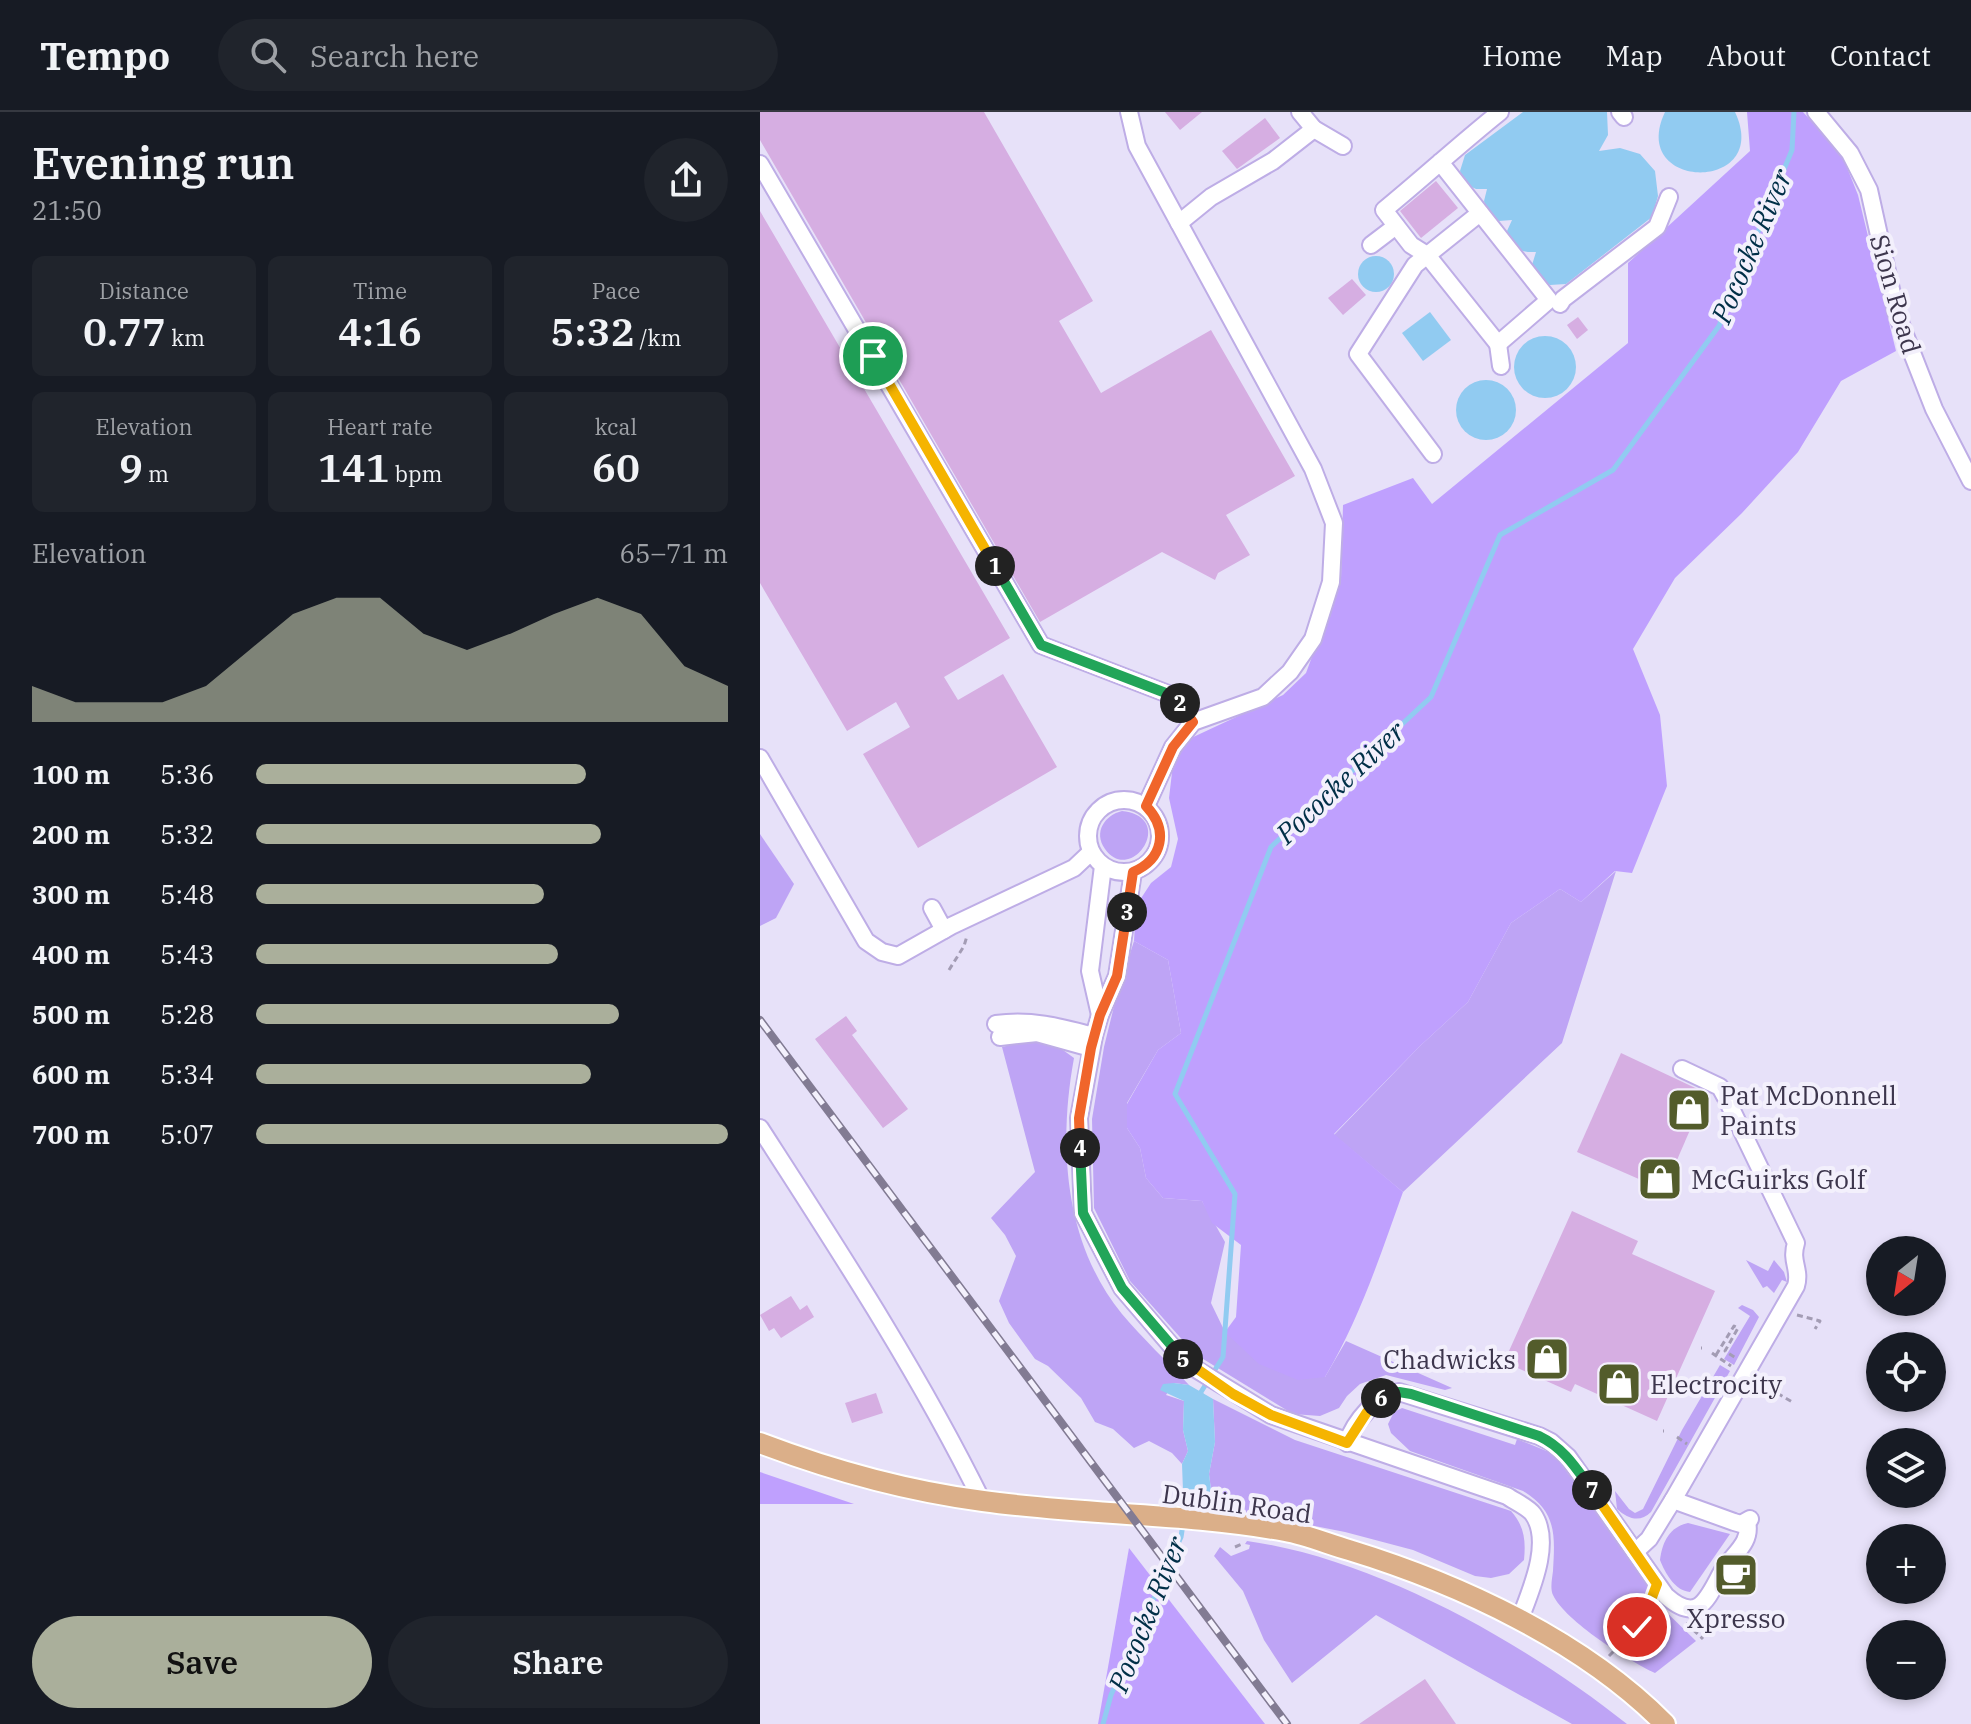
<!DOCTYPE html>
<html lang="en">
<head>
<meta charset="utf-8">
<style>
	body { margin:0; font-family:"IBM Plex Serif",serif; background:#20242c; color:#f1f3f6; height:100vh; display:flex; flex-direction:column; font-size:30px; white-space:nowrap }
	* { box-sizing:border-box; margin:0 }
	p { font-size:26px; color:#9ea1a6 }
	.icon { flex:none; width:44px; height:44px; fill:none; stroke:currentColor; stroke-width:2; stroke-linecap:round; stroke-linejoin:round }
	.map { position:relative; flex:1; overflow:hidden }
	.side { display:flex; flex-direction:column; background:#171b24; width:760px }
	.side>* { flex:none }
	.needle { width:52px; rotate:210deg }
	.buttons { position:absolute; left:1106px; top:1124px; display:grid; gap:16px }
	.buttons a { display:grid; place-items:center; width:80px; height:80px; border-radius:50%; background:#171b24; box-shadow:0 4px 12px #0003; font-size:40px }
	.pin { position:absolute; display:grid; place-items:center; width:68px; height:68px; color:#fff; margin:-34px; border:4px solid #fff; border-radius:50%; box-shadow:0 2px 8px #0007 }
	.km { position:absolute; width:40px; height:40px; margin:-20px; border-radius:50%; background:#222; color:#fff; font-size:22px; line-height:40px; text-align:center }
	.round { display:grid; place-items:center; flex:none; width:84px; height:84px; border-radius:42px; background:#20242c }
	.headline { display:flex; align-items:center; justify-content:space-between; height:136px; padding:0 32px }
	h1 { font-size:44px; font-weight:600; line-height:60px }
	.stats { display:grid; grid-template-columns:repeat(3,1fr); gap:12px; height:136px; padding:8px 32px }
	.stats div { display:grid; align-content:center; border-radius:12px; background:#20242c; text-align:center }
	.stats b { font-size:40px; font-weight:600 }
	.stats small { font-size:22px; font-weight:400 }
	.stats p { font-size:22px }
	.chart { height:224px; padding:16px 32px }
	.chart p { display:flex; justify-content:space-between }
	.chart svg { width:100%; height:144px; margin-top:8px; fill:#aaaf9b; opacity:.7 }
	.cta { display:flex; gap:16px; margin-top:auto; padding:16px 32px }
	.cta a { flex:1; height:92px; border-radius:48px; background:#aaaf9b; color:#111; font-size:32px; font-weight:600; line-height:92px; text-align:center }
	.cta a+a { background:#20242c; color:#f1f3f6 }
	ul { padding:0 32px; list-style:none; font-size:26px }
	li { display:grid; grid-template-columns:128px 96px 1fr; align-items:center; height:60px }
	li i { height:20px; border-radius:10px; background:#aaaf9b }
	header { display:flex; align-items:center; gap:48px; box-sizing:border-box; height:112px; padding:0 40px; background:#171b24; border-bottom:2px solid #363941 }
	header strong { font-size:38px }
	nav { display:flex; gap:44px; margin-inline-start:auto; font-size:28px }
	.search { width:560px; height:72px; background:#20242c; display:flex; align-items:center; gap:20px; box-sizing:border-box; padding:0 28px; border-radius:44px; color:#9ea1a6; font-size:30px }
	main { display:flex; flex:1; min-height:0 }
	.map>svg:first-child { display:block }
	.green { fill:#bea4f5 }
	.forest { fill:#bfa0fe }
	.water { fill:#91cbf1 }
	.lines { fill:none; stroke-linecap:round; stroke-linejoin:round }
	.stream { stroke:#91cbf1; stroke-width:5 }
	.building { fill:#d6aee2 }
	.minor-casing { stroke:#beade6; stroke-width:20 }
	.major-casing { stroke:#fff; stroke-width:24 }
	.path { stroke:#a39cb4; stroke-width:3; stroke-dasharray:6 4; stroke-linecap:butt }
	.minor { stroke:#fff; stroke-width:16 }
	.major { stroke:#dbaf89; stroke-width:20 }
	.rail-casing { stroke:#827b93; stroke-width:8 }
	.rail { stroke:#f3f0fc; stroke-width:5; stroke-dasharray:15; stroke-linecap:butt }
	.split-1-casing { stroke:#fff; stroke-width:16 }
	.split-2-casing { stroke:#fff; stroke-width:16 }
	.split-3-casing { stroke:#fff; stroke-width:16 }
	.split-4-casing { stroke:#fff; stroke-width:16 }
	.split-5-casing { stroke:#fff; stroke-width:16 }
	.split-6-casing { stroke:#fff; stroke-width:16 }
	.split-7-casing { stroke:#fff; stroke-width:16 }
	.split-8-casing { stroke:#fff; stroke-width:16 }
	.split-1 { stroke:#f5b400; stroke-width:10 }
	.split-2 { stroke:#22a559; stroke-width:10 }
	.split-3 { stroke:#f0652b; stroke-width:10 }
	.split-4 { stroke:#f0652b; stroke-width:10 }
	.split-5 { stroke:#22a559; stroke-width:10 }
	.split-6 { stroke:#f5b400; stroke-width:10 }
	.split-7 { stroke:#22a559; stroke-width:10 }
	.split-8 { stroke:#f5b400; stroke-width:10 }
	.labels { text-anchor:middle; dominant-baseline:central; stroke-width:8; stroke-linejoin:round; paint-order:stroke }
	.street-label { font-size:26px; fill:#3d364d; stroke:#f3f0fc }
	.poi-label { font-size:26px; fill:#3d364d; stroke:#f3f0fc; text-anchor:start }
	.water-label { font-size:28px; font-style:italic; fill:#002f47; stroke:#f3f0fc }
</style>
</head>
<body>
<header>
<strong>Tempo</strong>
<div class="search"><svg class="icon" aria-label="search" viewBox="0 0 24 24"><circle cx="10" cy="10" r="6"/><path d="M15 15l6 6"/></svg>Search here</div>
<nav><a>Home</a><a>Map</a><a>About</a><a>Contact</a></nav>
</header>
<main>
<section class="side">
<div class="headline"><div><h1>Evening run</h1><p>21:50</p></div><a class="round"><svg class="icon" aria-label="share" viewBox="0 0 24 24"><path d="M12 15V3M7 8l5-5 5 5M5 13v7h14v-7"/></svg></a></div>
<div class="stats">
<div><p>Distance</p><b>0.77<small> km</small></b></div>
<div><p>Time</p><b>4:16</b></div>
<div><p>Pace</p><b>5:32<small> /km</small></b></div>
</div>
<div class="stats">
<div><p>Elevation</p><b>9<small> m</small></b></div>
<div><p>Heart rate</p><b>141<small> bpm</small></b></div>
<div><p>kcal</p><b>60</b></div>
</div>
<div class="chart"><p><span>Elevation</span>65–71 m</p>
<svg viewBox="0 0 160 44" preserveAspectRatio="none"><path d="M0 44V33L10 38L20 38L30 38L40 33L50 22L60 11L70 6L80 6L90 17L100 22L110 17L120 11L130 6L140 11L150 27L160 33V44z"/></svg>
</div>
<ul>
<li><b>100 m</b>5:36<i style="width:70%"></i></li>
<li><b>200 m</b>5:32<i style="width:73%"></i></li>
<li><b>300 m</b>5:48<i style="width:61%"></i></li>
<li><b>400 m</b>5:43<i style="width:64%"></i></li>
<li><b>500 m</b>5:28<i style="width:77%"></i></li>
<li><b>600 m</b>5:34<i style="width:71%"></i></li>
<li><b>700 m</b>5:07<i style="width:100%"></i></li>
</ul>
<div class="cta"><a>Save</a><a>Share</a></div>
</section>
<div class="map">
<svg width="1211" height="1612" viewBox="0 0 1211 1612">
	<rect width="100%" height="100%" fill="#e7e1f9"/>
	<!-- green -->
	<g class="green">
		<path d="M 362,699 C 418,705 371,774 345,737 C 333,720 345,703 362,699 Z"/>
		<polygon points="0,722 34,772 16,806 0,814"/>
		<polygon points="856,759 802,931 643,1080 574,1023 660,934 708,890 751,811 800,777 821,790"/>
		<polygon points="374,829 408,848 421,921 398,938 367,991 367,1016 380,1036 386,1066 403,1086 442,1089 465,1130 451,1191 465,1220 565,1265 586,1229 692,1276 685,1278 626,1263 600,1272 587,1284 579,1296 560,1304 533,1302 435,1242 370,1169 334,1096 332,1007 344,935 357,882"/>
		<path d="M 268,929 L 296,933 L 314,946 C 298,1033 304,1131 362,1202 C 383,1227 407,1249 429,1273 L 414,1271 L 406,1283 L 424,1289 L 423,1318 L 428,1339 L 422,1352 L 412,1341 L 389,1329 L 374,1336 L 353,1317 L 335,1310 L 321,1286 L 288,1254 L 275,1247 L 249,1211 L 239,1189 L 256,1144 L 245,1123 L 231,1106 L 275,1060 L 242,935 Z"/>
		<polygon points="986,1148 1008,1159 1014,1148 1024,1160 1027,1170 1022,1168 1014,1181 1007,1174 1003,1176"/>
		<polygon points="982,1193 993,1198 999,1205 974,1253 964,1247 990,1204 978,1196"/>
		<path d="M 960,1253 L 970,1259 L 891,1400 C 880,1411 868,1407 857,1397 L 855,1379 L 869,1397 L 875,1401 L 883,1397 L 922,1318 Z"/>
		<path d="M 453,1287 L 535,1328 L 751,1399 C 764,1414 766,1427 764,1448 L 749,1462 L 731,1466 L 715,1464 L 653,1438 L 585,1420 L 453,1394 L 449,1362 L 455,1330 Z"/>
		<path d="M 642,1296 L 755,1333 L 757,1327 L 789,1340 L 799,1349 L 892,1479 L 897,1491 L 936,1529 L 895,1561 C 869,1549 805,1509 793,1483 C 790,1477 792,1467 793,1459 C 795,1423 797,1400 763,1379 L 650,1339 L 631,1321 L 628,1312 L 634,1300 Z"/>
		<path d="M 928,1411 L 970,1422 L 930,1480 C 915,1479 905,1461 900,1448 C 902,1431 909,1415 928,1411 Z"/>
		<path d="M 487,1429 C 616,1447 765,1531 867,1612 L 812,1612 L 616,1503 L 532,1571 L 504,1528 L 483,1479 L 454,1444 L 460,1435 L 471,1444 L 489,1437 L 490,1433 L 485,1432 Z"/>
	</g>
	<!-- forest -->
	<g class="forest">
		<path d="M 987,0 L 1043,0 L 1082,43 L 1098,83 L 1136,239 L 1081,269 L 1038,340 L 982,401 L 915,466 L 873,537 L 900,603 L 907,674 L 872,761 L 855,759 L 821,790 L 800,777 L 751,811 L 708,890 L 660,934 L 574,1022 L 643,1080 C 620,1144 600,1206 565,1265 L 538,1268 L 499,1252 L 465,1220 L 476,1205 L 481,1133 L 452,1111 L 442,1089 L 403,1086 L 386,1066 L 380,1036 L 367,1016 L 367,992 L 398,938 L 421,921 L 408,848 L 374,829 L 376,794 L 391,771 L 411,755 L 418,727 L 409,686 L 413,652 L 429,627 L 523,583 L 546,561 L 581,466 L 583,393 L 653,366 L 672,392 L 868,231 L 868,151 L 990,39 Z"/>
		<polygon points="0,1360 94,1392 0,1392"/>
		<polygon points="369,1436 505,1612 338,1612"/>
	</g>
	<!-- water -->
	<g class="water">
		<path d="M 763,0 L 847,0 L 848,23 L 839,39 L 860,36 L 880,42 L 895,59 L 898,84 L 892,105 L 806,172 L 790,173 L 777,164 L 772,153 L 776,140 C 758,141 752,135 747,119 L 752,108 L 739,109 L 728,102 L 724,89 L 727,77 L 716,77 L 705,72 L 700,59 L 705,43 Z"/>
		<path d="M 905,0 L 975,0 C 1013,81 867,80 905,0 Z"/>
		<circle cx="616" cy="162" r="18"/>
		<polygon points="670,200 691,228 663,249 642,221"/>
		<circle cx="785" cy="255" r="31"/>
		<circle cx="726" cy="298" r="30"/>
		<polygon points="414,1271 429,1273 453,1287 455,1330 449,1362 453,1394 420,1391 423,1379 422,1352 428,1339 423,1318 424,1289 400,1278 403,1272"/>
	</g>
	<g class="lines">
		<!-- stream -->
		<g class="stream">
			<polyline points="441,1287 441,1280 463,1245 475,1082 415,982 511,735 671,585 740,423 853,358 959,214 1032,38 1034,0"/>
			<polyline points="343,1612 351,1583 421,1425 423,1412"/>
		</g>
	</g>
	<!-- building -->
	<g class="building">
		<polygon points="0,0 224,0 333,189 299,209 341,281 451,218 535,364 466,403 490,443 458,461 455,468 402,440 280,510 0,28"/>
		<polygon points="405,0 442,0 420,18"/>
		<polygon points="505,6 520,26 477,57 462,39"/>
		<polygon points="676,69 698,96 661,126 640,99"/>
		<polygon points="0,99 250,526 184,565 198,588 243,562 297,655 158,736 103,642 150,615 136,590 87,619 0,471"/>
		<polygon points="592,167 606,183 583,203 568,186"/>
		<polygon points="818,205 828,218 817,227 807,213"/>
		<polygon points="86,904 97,919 92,923 148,997 123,1016 55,927"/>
		<polygon points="861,941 946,981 904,1078 817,1040"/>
		<polygon points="812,1099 878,1129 872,1142 955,1179 897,1309 815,1272 811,1280 744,1250"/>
		<polygon points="31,1184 40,1198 47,1193 54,1205 21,1226 14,1216 9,1219 0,1203"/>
		<polygon points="116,1281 123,1301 92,1311 85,1291"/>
		<polygon points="977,1458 985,1464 970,1484 964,1479"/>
		<polygon points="665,1567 696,1612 599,1612"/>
	</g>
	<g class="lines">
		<!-- minor casing -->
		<g class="minor-casing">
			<g id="minor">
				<polyline points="369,0 377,34 553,357 574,411 571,470 553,527 530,560 503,585 433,610 413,635 386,694"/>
				<polyline points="860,0 864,5"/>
				<polyline points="1056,0 1090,41 1109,78 1136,200 1174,297 1211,369"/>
				<polyline points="554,17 583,34"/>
				<path d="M 680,50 L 789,188 L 738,232 L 667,143 L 651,133 L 624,98 C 663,66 700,32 740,0"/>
				<polyline points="0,52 281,533 416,585 433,610"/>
				<polyline points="419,111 451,85 513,49 554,17 540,0"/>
				<polyline points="611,133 636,114"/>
				<polyline points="800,192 803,187 897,115 909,85"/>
				<polyline points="738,232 741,254"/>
				<polyline points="673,342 598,242 655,153 720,101"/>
				<polyline points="0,646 106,829 122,840 138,844 191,814 314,756 331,740"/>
				<circle cx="364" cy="724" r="36"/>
				<path d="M 373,760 L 357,864 L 340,903 L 334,924 L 319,1006 L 323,1101 L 362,1176 L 426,1251 L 511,1303 L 747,1384 C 754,1389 768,1395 773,1402 C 793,1430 770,1480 760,1507"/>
				<polyline points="172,796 184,818"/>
				<polyline points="340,903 330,859 343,754"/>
				<path d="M 236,912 C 271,907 300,915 334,924"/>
				<polyline points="240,925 277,921 331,936"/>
				<path d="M 0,1016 C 78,1137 158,1259 222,1389"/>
				<path d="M 587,1331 C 595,1309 615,1284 639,1280 L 779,1324 L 791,1330 L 808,1345 L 906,1484 C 940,1514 948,1484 963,1458 C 973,1442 992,1431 987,1410"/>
				<polyline points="913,1388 974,1410 981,1412 990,1407"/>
				<path d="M 875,1440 L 889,1427 L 913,1388 L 1036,1174 C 1041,1157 1030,1150 1036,1131 L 966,986 L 960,975 L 922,957"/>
			</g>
		</g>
		<!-- major casing -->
		<g class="major-casing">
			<path id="major" d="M 0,1331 C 71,1358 147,1379 223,1389 C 323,1403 425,1401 525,1419 C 547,1423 568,1432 589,1438 C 700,1472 823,1529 905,1612"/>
		</g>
		<!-- path -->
		<g class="path">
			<polyline points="189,858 204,834 207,824"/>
			<polyline points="1037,1203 1060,1209 1055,1217"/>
			<polyline points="941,1236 942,1236"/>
			<polyline points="952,1241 971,1254"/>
			<polyline points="956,1243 974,1214 978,1216 965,1239 976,1246"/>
			<polyline points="1000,1271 1034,1291"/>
			<polyline points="903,1319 904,1319"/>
			<polyline points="917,1325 927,1332"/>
			<polyline points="475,1435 482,1432"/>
			<polyline points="926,1511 943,1527"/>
			<polyline points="849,1544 877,1515 890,1491"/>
		</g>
		<!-- minor -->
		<use href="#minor" class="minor"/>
		<!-- major -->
		<use href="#major" class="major"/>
		<!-- rail casing -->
		<g class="rail-casing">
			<polyline id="rail" points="0,908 527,1612"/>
		</g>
		<!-- rail -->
		<use href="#rail" class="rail"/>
	</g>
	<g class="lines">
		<!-- split-1 casing -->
		<g class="split-1-casing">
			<polyline id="split-1" points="113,244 235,454"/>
		</g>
		<!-- split-2 casing -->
		<g class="split-2-casing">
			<polyline id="split-2" points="235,454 281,533 416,585 420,591"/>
		</g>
		<!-- split-3 casing -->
		<g class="split-3-casing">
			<path id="split-3" d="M 367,800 L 373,760 C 403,747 409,718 386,694 L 413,635 L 433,610 L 420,591"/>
		</g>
		<!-- split-4 casing -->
		<g class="split-4-casing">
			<polyline id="split-4" points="320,1036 319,1006 331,936 340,903 357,864 367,800"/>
		</g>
		<!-- split-5 casing -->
		<g class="split-5-casing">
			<polyline id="split-5" points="320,1036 323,1101 362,1176 423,1247"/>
		</g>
		<!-- split-6 casing -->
		<g class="split-6-casing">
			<polyline id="split-6" points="423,1247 473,1282 511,1303 587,1331 607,1300 621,1286"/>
		</g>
		<!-- split-7 casing -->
		<g class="split-7-casing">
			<path id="split-7" d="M 621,1286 L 639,1280 L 651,1282 L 779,1324 C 804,1336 816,1356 832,1378"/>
		</g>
		<!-- split-8 casing -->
		<g class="split-8-casing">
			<polyline id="split-8" points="832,1378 897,1472 885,1504 877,1515"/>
		</g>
		<!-- split-1 -->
		<use href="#split-1" class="split-1"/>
		<!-- split-2 -->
		<use href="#split-2" class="split-2"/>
		<!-- split-3 -->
		<use href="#split-3" class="split-3"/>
		<!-- split-4 -->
		<use href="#split-4" class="split-4"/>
		<!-- split-5 -->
		<use href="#split-5" class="split-5"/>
		<!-- split-6 -->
		<use href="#split-6" class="split-6"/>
		<!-- split-7 -->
		<use href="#split-7" class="split-7"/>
		<!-- split-8 -->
		<use href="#split-8" class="split-8"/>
	</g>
	<!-- icons -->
	<defs>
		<g id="shop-square" transform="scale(2.3)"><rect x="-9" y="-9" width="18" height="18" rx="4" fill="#535c2b" stroke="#f3f0fc"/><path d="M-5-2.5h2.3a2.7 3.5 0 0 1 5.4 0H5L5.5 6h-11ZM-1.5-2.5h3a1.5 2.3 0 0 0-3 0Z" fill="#fff"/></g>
		<g id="cafe-square" transform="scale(2.3)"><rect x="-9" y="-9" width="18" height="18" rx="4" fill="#535c2b" stroke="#f3f0fc"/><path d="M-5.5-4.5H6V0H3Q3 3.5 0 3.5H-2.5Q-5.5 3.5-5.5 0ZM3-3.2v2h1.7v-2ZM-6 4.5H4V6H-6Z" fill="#fff"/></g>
	</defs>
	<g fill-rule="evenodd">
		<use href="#shop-square" x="929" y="998"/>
		<use href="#shop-square" x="900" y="1067"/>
		<use href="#shop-square" x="787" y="1247"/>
		<use href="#shop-square" x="859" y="1272"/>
		<use href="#cafe-square" x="976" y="1463"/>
	</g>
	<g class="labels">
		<!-- street labels -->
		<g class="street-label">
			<text transform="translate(1136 182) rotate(74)">Sion Road</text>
			<text transform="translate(477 1391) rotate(8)">Dublin Road</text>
		</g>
		<!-- poi labels -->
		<g class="poi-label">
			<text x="960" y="983">Pat McDonnell<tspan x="960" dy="30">Paints</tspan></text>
			<text x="931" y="1067">McGuirks Golf</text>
			<text x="756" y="1247" text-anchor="end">Chadwicks</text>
			<text x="890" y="1272">Electrocity</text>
			<text x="976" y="1506" text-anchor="middle">Xpresso</text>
		</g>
		<!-- water labels -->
		<g class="water-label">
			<text transform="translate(991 134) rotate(-67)">Pococke River</text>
			<text transform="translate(580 670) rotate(-43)">Pococke River</text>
			<text transform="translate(387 1502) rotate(-68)">Pococke River</text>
		</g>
	</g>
</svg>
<div class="buttons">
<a><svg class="needle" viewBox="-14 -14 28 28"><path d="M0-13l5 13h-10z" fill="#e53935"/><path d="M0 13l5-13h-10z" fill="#9ea1a6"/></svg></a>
<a><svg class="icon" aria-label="locate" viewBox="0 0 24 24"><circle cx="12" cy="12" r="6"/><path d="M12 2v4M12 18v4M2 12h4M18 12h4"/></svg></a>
<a><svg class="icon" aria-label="layers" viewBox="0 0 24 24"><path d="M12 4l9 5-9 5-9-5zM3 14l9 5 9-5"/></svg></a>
<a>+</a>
<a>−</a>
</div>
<div class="pin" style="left:113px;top:244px;background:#1e9e55"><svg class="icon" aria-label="arrive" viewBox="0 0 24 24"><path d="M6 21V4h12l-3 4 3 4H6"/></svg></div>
<div class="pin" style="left:877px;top:1515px;background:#d93025"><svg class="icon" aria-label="check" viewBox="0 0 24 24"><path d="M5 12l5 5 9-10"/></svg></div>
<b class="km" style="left:235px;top:454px">1</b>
<b class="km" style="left:420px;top:591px">2</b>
<b class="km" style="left:367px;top:800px">3</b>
<b class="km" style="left:320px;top:1036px">4</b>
<b class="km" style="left:423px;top:1247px">5</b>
<b class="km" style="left:621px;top:1286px">6</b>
<b class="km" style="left:832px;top:1378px">7</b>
</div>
</main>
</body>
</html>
